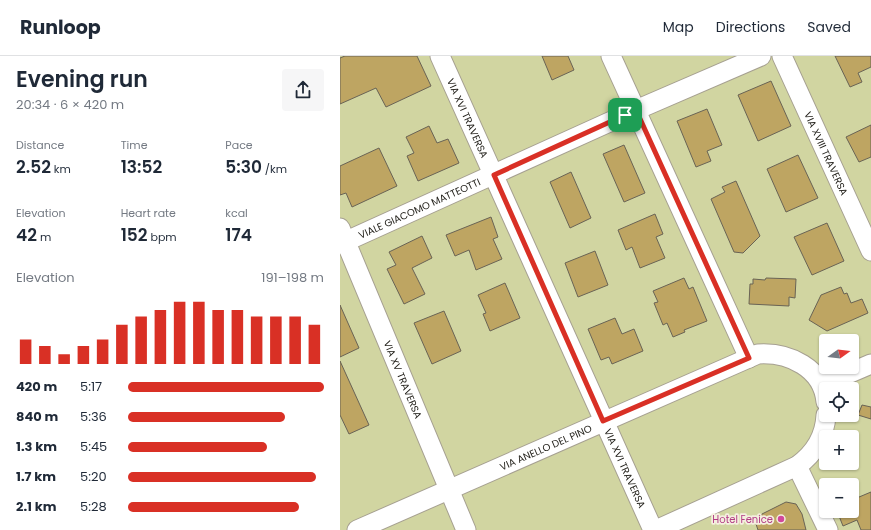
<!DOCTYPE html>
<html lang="en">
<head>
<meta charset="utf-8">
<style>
	body { margin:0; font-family:Poppins,sans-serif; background:#f6f6f7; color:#1f2937; height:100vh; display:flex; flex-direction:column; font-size:15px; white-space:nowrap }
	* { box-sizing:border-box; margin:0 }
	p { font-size:13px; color:#747a83 }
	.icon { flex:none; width:22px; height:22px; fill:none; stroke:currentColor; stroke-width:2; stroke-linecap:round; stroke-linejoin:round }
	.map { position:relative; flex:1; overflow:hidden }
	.panel { display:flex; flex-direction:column; background:#fff; width:340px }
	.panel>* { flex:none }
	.needle { width:26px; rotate:75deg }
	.buttons { position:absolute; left:479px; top:278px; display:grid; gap:8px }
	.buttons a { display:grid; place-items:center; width:40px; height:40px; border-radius:4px; background:#fff; box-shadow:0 1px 3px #0004; font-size:20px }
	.pin { position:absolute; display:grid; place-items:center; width:34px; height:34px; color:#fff; margin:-17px; border-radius:8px; box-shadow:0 2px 6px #0006 }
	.round { display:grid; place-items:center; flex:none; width:42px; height:42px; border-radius:4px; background:#f6f6f7 }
	.head { display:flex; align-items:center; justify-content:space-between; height:68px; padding:0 16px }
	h1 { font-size:22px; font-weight:600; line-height:30px }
	.stats { display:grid; grid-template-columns:repeat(3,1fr); gap:6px; height:68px; padding:4px 16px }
	.stats div { display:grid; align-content:center }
	.stats b { font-size:17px; font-weight:600 }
	.stats small { font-size:11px; font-weight:400 }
	.stats p { font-size:11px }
	.chart { height:112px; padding:8px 16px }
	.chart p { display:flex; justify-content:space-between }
	.chart svg { width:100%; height:72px; margin-top:4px; stroke:#d93025; stroke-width:6 }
	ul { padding:0 16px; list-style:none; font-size:13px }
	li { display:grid; grid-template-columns:64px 48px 1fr; align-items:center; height:30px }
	li i { height:10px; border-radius:5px; background:#d93025 }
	header { display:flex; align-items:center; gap:24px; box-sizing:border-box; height:56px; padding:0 20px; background:#fff; border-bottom:1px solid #e0e1e3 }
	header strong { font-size:19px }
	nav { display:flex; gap:22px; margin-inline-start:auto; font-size:14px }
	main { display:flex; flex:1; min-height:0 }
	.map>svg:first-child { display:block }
	.green { fill:#d1d5a1; fill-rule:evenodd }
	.building { fill:#bea562; stroke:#696355 }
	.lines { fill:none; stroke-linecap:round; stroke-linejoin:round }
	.minor-casing { stroke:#a6a091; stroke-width:21 }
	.minor { stroke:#fff; stroke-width:19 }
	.route-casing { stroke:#fff; stroke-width:8 }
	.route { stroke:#d93025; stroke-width:5 }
	.hotel-dot { fill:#d1479c; stroke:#f5efdf; stroke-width:1.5 }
	.labels { text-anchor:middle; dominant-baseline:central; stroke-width:3.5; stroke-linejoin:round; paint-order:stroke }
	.street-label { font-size:10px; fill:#25231d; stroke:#f5efdf }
	.hotel-label { font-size:10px; fill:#b23c85; stroke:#f5efdf; text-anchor:end }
</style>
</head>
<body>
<header>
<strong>Runloop</strong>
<nav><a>Map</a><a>Directions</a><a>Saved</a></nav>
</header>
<main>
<section class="panel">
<div class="head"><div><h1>Evening run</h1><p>20:34 · 6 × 420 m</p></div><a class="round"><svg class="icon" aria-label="share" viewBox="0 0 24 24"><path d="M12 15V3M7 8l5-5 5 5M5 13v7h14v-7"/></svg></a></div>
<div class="stats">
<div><p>Distance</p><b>2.52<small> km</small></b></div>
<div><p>Time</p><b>13:52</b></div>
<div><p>Pace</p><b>5:30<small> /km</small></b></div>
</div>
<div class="stats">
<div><p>Elevation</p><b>42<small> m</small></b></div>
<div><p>Heart rate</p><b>152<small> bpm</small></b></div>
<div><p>kcal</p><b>174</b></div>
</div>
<div class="chart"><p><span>Elevation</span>191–198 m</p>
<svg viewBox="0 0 160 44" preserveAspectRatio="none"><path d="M5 44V29M15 44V33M25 44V38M35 44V33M45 44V29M55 44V20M65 44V15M75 44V11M85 44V6M95 44V6M105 44V11M115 44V11M125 44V15M135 44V15M145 44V15M155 44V20"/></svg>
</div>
<ul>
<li><b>420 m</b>5:17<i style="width:100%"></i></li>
<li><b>840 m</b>5:36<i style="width:80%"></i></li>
<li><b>1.3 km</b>5:45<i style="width:71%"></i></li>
<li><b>1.7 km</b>5:20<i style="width:96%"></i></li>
<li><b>2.1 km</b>5:28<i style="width:87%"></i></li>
</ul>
</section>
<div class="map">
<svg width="531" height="474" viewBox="0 0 531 474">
	<rect width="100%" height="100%" fill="#e8e2d2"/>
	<!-- green -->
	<path class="green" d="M 0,0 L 531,0 L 531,474 L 0,474 ZM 486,285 L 512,285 L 512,311 L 486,311 ZM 486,333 L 512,333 L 512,359 L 486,359 ZM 486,381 L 512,381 L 512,407 L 486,407 ZM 486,429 L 512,429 L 512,455 L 486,455 Z"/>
	<!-- building -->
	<g class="building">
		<polygon points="5,0 77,0 91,30 46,51 36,32 0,48 0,2"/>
		<polygon points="202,0 228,0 234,14 212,24"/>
		<polygon points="495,0 531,0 531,11 518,17 522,26 510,31"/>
		<polygon points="431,25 451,70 418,85 398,39"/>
		<polygon points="367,53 382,89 367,95 371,105 356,111 337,65"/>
		<polygon points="531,69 531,101 519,106 506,81"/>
		<polygon points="89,70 97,87 108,83 119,107 78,125 67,100 74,97 66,81"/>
		<polygon points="284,89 305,137 284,146 263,98"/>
		<polygon points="39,92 57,130 12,151 6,137 0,139 0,110"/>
		<polygon points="458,99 478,142 446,156 427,113"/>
		<polygon points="231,116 251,162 230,172 210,126"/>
		<polygon points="396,125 420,180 403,197 394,196 371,143 385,136 382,131"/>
		<polygon points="315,158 323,178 316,181 325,202 300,212 292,191 286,194 278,174"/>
		<polygon points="151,161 158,181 153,183 162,203 136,214 129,194 115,200 106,179"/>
		<polygon points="487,167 504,205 472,219 454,181"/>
		<polygon points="82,180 92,202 72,212 85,238 64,248 47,213 56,209 49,196"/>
		<polygon points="255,195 268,229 238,241 225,207"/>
		<polygon points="344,222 349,233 353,231 367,265 344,274 345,276 333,281 327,267 323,269 314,247 318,246 313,235"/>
		<polygon points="426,222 456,223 455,242 449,241 449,250 409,248 410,228 413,228 413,223 425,224"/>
		<polygon points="165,227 180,262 150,275 143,258 146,257 138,239"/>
		<polygon points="501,231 504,238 507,237 511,247 522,243 528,257 487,275 469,264 481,239"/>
		<polygon points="0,249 19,292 0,301"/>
		<polygon points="104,255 121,295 92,308 74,267"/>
		<polygon points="275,262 282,278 294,273 303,295 272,308 269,301 261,304 248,273"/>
		<polygon points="0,305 29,369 9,378 0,359"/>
		<polygon points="522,349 531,351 531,363 518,359"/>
		<polygon points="531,436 531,474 521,474 517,464 503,470 497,455 512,455 512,444"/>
		<polygon points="446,446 456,448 462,458 466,474 418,474 416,468 422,458"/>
	</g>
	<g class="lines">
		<!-- minor casing -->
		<g class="minor-casing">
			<g id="minor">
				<path id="s1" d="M 100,0 L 313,474"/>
				<polyline points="271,0 409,302"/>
				<path id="s2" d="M 442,0 L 531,195"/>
				<path id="s3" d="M 0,172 L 126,474"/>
				<path id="s4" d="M 0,188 L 296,54 L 421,0"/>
				<polyline points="482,329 531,308"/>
				<polyline points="457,410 488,474"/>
				<path id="s5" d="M 17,474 L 418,298 C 449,296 483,312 486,346"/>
				<path d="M 316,474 L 457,410 C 474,398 485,380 486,359"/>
			</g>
		</g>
		<!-- minor -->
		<use href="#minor" class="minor"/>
	</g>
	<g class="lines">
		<!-- route casing -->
		<g class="route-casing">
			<polygon id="route" points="296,54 409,302 263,365 154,119"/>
		</g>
		<!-- route -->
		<use href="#route" class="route"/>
	</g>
	<!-- markers -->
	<circle class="hotel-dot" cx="441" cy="463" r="4"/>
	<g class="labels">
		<!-- street labels -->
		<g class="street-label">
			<text stroke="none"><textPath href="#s1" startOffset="68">VIA XVI TRAVERSA</textPath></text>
			<text stroke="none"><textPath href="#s2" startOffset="107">VIA XVIII TRAVERSA</textPath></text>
			<text stroke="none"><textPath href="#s4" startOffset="87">VIALE GIACOMO MATTEOTTI</textPath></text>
			<text stroke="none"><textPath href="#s3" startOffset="164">VIA XV TRAVERSA</textPath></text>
			<text stroke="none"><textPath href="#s5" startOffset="206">VIA ANELLO DEL PINO</textPath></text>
			<text stroke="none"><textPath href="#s1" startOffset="452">VIA XVI TRAVERSA</textPath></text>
		</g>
		<!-- hotel labels -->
		<g class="hotel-label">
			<text x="433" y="463">Hotel Fenice</text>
		</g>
	</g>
</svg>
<div class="buttons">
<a><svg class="needle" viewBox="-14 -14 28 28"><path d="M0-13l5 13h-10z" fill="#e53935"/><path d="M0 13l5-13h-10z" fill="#747a83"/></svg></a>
<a><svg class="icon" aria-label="locate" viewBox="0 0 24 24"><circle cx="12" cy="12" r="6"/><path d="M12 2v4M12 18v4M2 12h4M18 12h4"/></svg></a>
<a>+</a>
<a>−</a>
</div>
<div class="pin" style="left:285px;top:59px;background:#1e9e55"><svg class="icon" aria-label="arrive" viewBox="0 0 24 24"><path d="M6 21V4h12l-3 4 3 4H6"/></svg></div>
</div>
</main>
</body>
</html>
